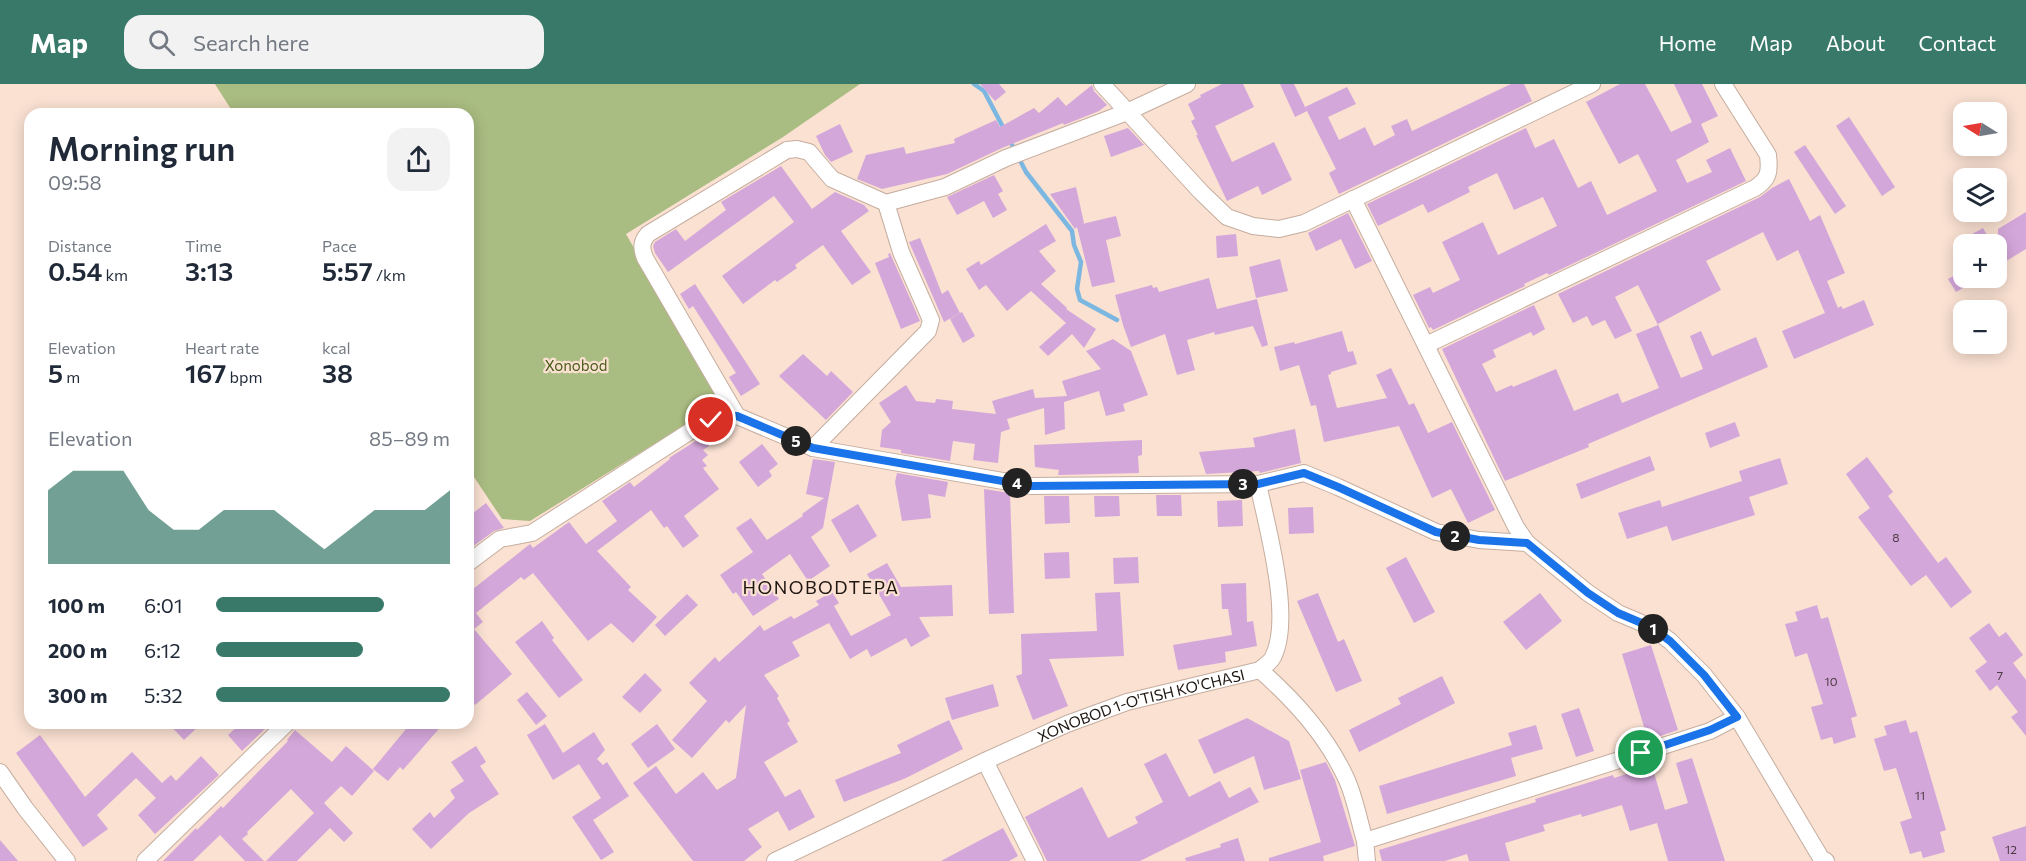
<!DOCTYPE html>
<html lang="en">
<head>
<meta charset="utf-8">
<style>
	body { margin:0; font-family:Commissioner,sans-serif; background:#f2f2f3; color:#1f2937; height:100vh; display:flex; flex-direction:column; font-size:22px; white-space:nowrap }
	* { box-sizing:border-box; margin:0 }
	p { font-size:20px; color:#747a83 }
	.icon { flex:none; width:33px; height:33px; fill:none; stroke:currentColor; stroke-width:2; stroke-linecap:round; stroke-linejoin:round }
	.map { position:relative; flex:1; overflow:hidden }
	.drawer { position:absolute; left:24px; top:24px; width:450px; height:621px; display:flex; flex-direction:column; background:#fff; border-radius:18px; box-shadow:0 3px 15px #0003 }
	.drawer>* { flex:none }
	.needle { width:39px; rotate:281deg }
	.fabs { position:absolute; left:1953px; top:18px; display:grid; gap:12px }
	.fabs a { display:grid; place-items:center; width:54px; height:54px; border-radius:12px; background:#fff; box-shadow:0 3px 15px #0003; font-size:30px }
	.pin { position:absolute; display:grid; place-items:center; width:51px; height:51px; color:#fff; margin:-26px; border:3px solid #fff; border-radius:50%; box-shadow:0 2px 6px #0007 }
	.km { position:absolute; width:30px; height:30px; margin:-15px; border-radius:50%; background:#222; color:#fff; font-size:16px; line-height:30px; text-align:center }
	.round { display:grid; place-items:center; flex:none; width:63px; height:63px; border-radius:18px; background:#f2f2f3 }
	.summary { display:flex; align-items:center; justify-content:space-between; height:102px; padding:0 24px }
	h1 { font-size:33px; font-weight:600; line-height:45px }
	.figures { display:grid; grid-template-columns:repeat(3,1fr); gap:9px; height:102px; padding:6px 24px }
	.figures div { display:grid; align-content:center }
	.figures b { font-size:26px; font-weight:600 }
	.figures small { font-size:16px; font-weight:400 }
	.figures p { font-size:16px }
	.chart { height:168px; padding:12px 24px }
	.chart p { display:flex; justify-content:space-between }
	.chart svg { width:100%; height:108px; margin-top:6px; fill:#387969; opacity:.7 }
	ul { padding:0 24px; list-style:none; font-size:20px }
	li { display:grid; grid-template-columns:96px 72px 1fr; align-items:center; height:45px }
	li i { height:15px; border-radius:8px; background:#387969 }
	header { display:flex; align-items:center; gap:36px; box-sizing:border-box; height:84px; padding:0 30px; background:#387969; color:#fff }
	header strong { font-size:28px }
	nav { display:flex; gap:33px; margin-inline-start:auto; font-size:21px }
	.search { width:420px; height:54px; background:#f2f2f3; display:flex; align-items:center; gap:15px; box-sizing:border-box; padding:0 21px; border-radius:18px; color:#747a83; font-size:22px }
	.map>svg:first-child { display:block }
	.green { fill:#a9bc81 }
	.lines { fill:none; stroke-linecap:round; stroke-linejoin:round }
	.stream { stroke:#7bb7e1; stroke-width:4.5 }
	.building { fill:#d4a7da }
	.street-casing { stroke:#c5ad9f; stroke-width:18 }
	.street { stroke:#fff; stroke-width:16 }
	.route-casing { stroke:#fff; stroke-width:12 }
	.route { stroke:#1a73e8; stroke-width:8 }
	.labels { text-anchor:middle; dominant-baseline:central; stroke-width:4.5; stroke-linejoin:round; paint-order:stroke }
	.number-label { font-size:12px; fill:#4c3a43 }
	.park-label { font-size:15px; fill:#4a5c19; stroke:#fae1d2 }
	.street-label { font-size:15px; fill:#1e1611; stroke:#fae1d2 }
	.quarter-label { font-size:18px; letter-spacing:1.5px; fill:#1e1611; stroke:#fae1d2 }
</style>
</head>
<body>
<header>
<strong>Map</strong>
<div class="search"><svg class="icon" aria-label="search" viewBox="0 0 24 24"><circle cx="10" cy="10" r="6"/><path d="M15 15l6 6"/></svg>Search here</div>
<nav><a>Home</a><a>Map</a><a>About</a><a>Contact</a></nav>
</header>
<div class="map">
<svg width="2026" height="777" viewBox="0 0 2026 777">
	<rect width="100%" height="100%" fill="#fae1d2"/>
	<!-- green -->
	<polygon class="green" points="215,0 860,0 783,53 626,150 722,318 530,437 502,435 468,384 468,30 234,30"/>
	<g class="lines">
		<!-- stream -->
		<g class="stream">
			<polyline points="974,0 984,7 1005,47"/>
			<polyline points="1010,57 1026,88 1072,147 1074,161 1081,178 1077,205 1080,216 1117,236"/>
		</g>
	</g>
	<!-- building -->
	<g class="building">
		<polygon points="980,0 999,0 1006,8 995,17"/>
		<polygon points="1222,0 1243,0 1254,23 1215,42 1232,78 1274,58 1292,96 1262,111 1258,102 1227,117 1196,51 1198,51 1191,37 1195,35 1188,20 1201,13 1200,11"/>
		<polygon points="1280,0 1294,0 1307,27 1295,33"/>
		<polygon points="1511,0 1524,0 1532,17 1339,110 1329,89 1336,85 1305,23 1347,3 1356,20 1328,33 1339,56 1365,43 1374,62 1395,51 1391,42 1407,35 1412,47"/>
		<polygon points="1620,0 1645,0 1671,48 1692,38 1674,0 1702,0 1718,32 1701,40 1709,58 1676,76 1687,99 1712,88 1706,76 1730,64 1746,97 1549,191 1547,189 1524,200 1525,202 1433,246 1431,243 1429,244 1413,211 1430,203 1433,209 1460,196 1442,158 1483,138 1498,171 1557,142 1543,113 1514,126 1497,89 1468,103 1470,108 1428,129 1423,120 1378,142 1367,120 1526,44 1535,64 1554,55 1578,104 1591,97 1607,131 1657,107 1638,70 1619,80 1586,18"/>
		<polygon points="1092,1 1094,7 1107,21 1099,27 1064,41 1063,39 1002,64 947,90 882,105 857,95 866,71 904,63 906,70 955,59 954,55 996,36 1000,43 1034,24 1039,29 1058,13 1066,22"/>
		<polygon points="1849,33 1895,103 1882,112 1836,42"/>
		<polygon points="840,40 853,68 831,78 825,71 816,52"/>
		<polygon points="1128,44 1144,61 1111,73 1104,52"/>
		<polygon points="1805,61 1846,122 1835,130 1794,68"/>
		<polygon points="781,82 812,125 835,108 864,121 869,127 841,147 871,188 852,201 823,161 795,181 797,184 777,198 775,196 743,220 722,192 794,138 774,112 668,188 655,169 653,162 655,158 676,145 685,157 726,126 721,118"/>
		<polygon points="994,91 1003,107 998,110 1007,126 993,134 984,117 957,131 947,113"/>
		<polygon points="1789,95 1810,137 1820,131 1845,189 1827,197 1838,224 1841,222 1843,225 1864,216 1874,241 1794,275 1782,247 1825,229 1798,166 1777,177 1763,148 1706,177 1721,206 1658,240 1681,294 1703,285 1690,252 1701,247 1712,272 1756,253 1768,283 1588,360 1589,363 1505,397 1442,265 1534,221 1545,245 1533,252 1531,248 1493,266 1496,273 1482,280 1496,308 1512,301 1513,303 1556,285 1574,327 1618,309 1622,319 1659,304 1636,250 1658,241 1638,201 1615,213 1632,247 1615,255 1605,236 1592,242 1587,232 1573,239 1558,210 1760,113 1772,104"/>
		<polygon points="1076,103 1084,139 1082,140 1116,132 1121,152 1106,156 1115,198 1092,203 1077,143 1075,145 1050,110"/>
		<polygon points="2026,128 2026,165 1998,182 1998,145"/>
		<polygon points="1348,129 1372,177 1355,185 1341,155 1316,167 1308,149"/>
		<polygon points="1046,140 1056,157 1039,167 1056,187 1041,200 1067,224 1066,225 1096,245 1084,264 1072,250 1048,272 1039,263 1066,239 1031,207 1007,227 986,201 979,206 966,185 979,177 981,181"/>
		<polygon points="1983,144 1992,160 1954,160"/>
		<polygon points="1236,150 1238,172 1217,174 1216,152"/>
		<polygon points="920,154 942,210 948,206 960,229 944,238 909,158"/>
		<polygon points="890,169 920,237 901,245 875,179 889,173 888,170"/>
		<polygon points="1280,175 1288,207 1256,214 1249,183"/>
		<polygon points="1964,186 1964,194 1981,194 1956,208 1948,195"/>
		<polygon points="1209,194 1217,225 1257,215 1268,261 1262,263 1253,242 1215,251 1214,248 1187,256 1195,286 1177,291 1165,250 1131,263 1123,241 1115,211 1152,201 1153,204 1157,203 1159,208"/>
		<polygon points="695,200 760,300 741,312 729,293 736,289 693,222 689,225 680,210"/>
		<polygon points="962,228 975,252 963,259 950,235"/>
		<polygon points="1342,247 1348,268 1353,267 1357,280 1331,288 1331,290 1328,291 1337,324 1387,314 1376,291 1391,284 1409,321 1414,319 1428,349 1452,338 1495,426 1468,439 1451,405 1432,414 1399,342 1324,358 1316,321 1311,322 1299,281 1280,287 1274,263 1294,258 1295,260"/>
		<polygon points="1113,255 1131,267 1148,311 1123,320 1125,327 1106,332 1099,307 1064,318 1065,345 1045,351 1044,324 1007,335 1010,345 1001,348 998,379 973,376 975,360 953,357 950,377 901,369 901,366 880,363 882,346 891,338 879,319 906,301 916,317 935,319 936,315 953,317 952,325 996,330 992,317 1033,305 1035,314 1067,312 1062,297 1101,285 1086,267"/>
		<polygon points="803,270 827,292 831,287 853,308 826,336 779,292"/>
		<polygon points="1735,338 1740,352 1710,364 1705,349"/>
		<polygon points="1295,345 1301,379 1260,389 1259,387 1206,390 1199,368 1255,363 1253,354"/>
		<polygon points="702,353 709,362 703,366 708,371 702,376 707,382 703,384 719,405 684,432 699,452 683,464 667,442 664,444 651,426 597,467 631,503 628,506 657,533 633,559 611,539 588,557 533,489 524,496 521,493 476,529 483,538 474,545 512,590 475,621 468,613 468,509 530,460 533,464 569,438 586,460 617,437 602,417 630,398 634,403 670,375 669,374"/>
		<polygon points="1142,356 1142,371 1138,372 1139,389 1058,391 1059,386 1035,383 1034,361"/>
		<polygon points="762,360 778,380 769,387 772,392 758,403 739,378"/>
		<polygon points="1650,372 1655,386 1581,415 1576,400"/>
		<polygon points="1867,373 1893,408 1888,412 1938,479 1946,473 1972,508 1951,524 1926,491 1911,502 1858,433 1870,424 1846,390"/>
		<polygon points="1780,374 1788,400 1749,413 1755,431 1672,457 1667,442 1627,455 1618,429 1660,416 1662,423 1742,397 1739,387"/>
		<polygon points="813,375 835,378 823,444 811,453 830,482 808,497 790,470 762,490 779,515 753,532 736,508 733,510 720,491 753,468 736,444 751,434 767,456 803,432 802,430 824,414 806,410"/>
		<polygon points="897,389 948,398 945,413 928,410 931,434 902,437 895,398"/>
		<polygon points="984,405 1010,409 1014,529 989,530"/>
		<polygon points="1156,411 1181,411 1182,432 1157,432"/>
		<polygon points="1044,412 1069,412 1070,439 1045,440"/>
		<polygon points="1094,412 1119,412 1120,432 1095,433"/>
		<polygon points="1242,416 1243,442 1218,443 1217,417"/>
		<polygon points="486,419 504,444 494,447 468,466 468,433"/>
		<polygon points="858,420 877,452 850,469 831,436"/>
		<polygon points="1313,423 1314,449 1289,450 1288,424"/>
		<polygon points="1069,468 1070,494 1045,495 1044,469"/>
		<polygon points="1138,473 1139,499 1114,500 1113,474"/>
		<polygon points="1406,473 1435,528 1414,539 1386,484"/>
		<polygon points="887,479 901,503 952,501 953,532 919,533 930,552 911,563 906,554 871,573 867,565 850,575 829,539 792,558 800,572 764,591 779,612 777,614 790,637 787,639 798,658 764,678 785,713 800,705 815,733 789,747 778,727 748,745 762,763 744,777 693,777 633,699 656,682 676,710 703,688 717,706 736,694 746,621 729,639 726,636 692,674 672,656 707,617 689,599 715,573 719,578 760,541 764,547 791,532 794,535 819,521 816,517 832,508 839,519 834,522 851,552 891,531 867,490"/>
		<polygon points="1246,499 1247,538 1253,537 1257,562 1225,568 1226,578 1178,586 1173,561 1232,551 1228,525 1222,525 1221,500"/>
		<polygon points="1120,508 1124,572 1049,575 1068,622 1033,636 1016,592 1022,590 1021,550 1097,547 1095,509"/>
		<polygon points="1318,509 1338,558 1344,555 1362,597 1336,608 1297,517"/>
		<polygon points="1540,509 1562,537 1526,566 1503,538"/>
		<polygon points="687,510 698,521 665,552 655,541"/>
		<polygon points="1817,521 1821,535 1828,533 1857,632 1851,634 1856,653 1834,660 1832,653 1821,656 1811,623 1823,620 1807,569 1795,573 1785,540 1798,537 1795,528"/>
		<polygon points="542,537 554,554 552,556 583,596 559,614 515,558"/>
		<polygon points="1989,539 1999,553 2006,548 2023,571 2013,579 2026,596 2026,652 2011,633 2018,628 1997,601 1990,607 1975,587 1987,578 1969,554"/>
		<polygon points="1651,561 1678,646 1648,656 1622,570"/>
		<polygon points="645,589 662,606 640,629 622,613"/>
		<polygon points="1442,592 1455,619 1359,668 1349,646 1401,620 1398,614"/>
		<polygon points="993,600 999,622 952,636 945,614"/>
		<polygon points="527,608 547,632 536,641 517,616"/>
		<polygon points="1579,624 1594,667 1576,673 1561,630"/>
		<polygon points="1247,634 1289,657 1301,695 1264,706 1254,672 1214,690 1198,656"/>
		<polygon points="949,636 963,665 906,694 844,718 835,696 901,669 897,661"/>
		<polygon points="1906,636 1910,649 1917,647 1946,746 1940,748 1945,768 1923,774 1921,767 1910,770 1900,738 1912,734 1896,684 1884,687 1874,655 1887,651 1884,642"/>
		<polygon points="168,639 202,639 184,656"/>
		<polygon points="241,639 271,639 242,667 228,651"/>
		<polygon points="411,639 444,639 403,686 400,683 388,697 373,685"/>
		<polygon points="545,640 563,669 594,648 605,666 597,675 603,681 607,678 629,712 593,736 614,768 601,776 572,733 601,714 579,680 553,696 527,651"/>
		<polygon points="657,640 675,665 648,684 631,660"/>
		<polygon points="1536,641 1543,665 1511,674 1516,692 1387,730 1379,702 1512,661 1508,649"/>
		<polygon points="295,646 332,678 346,662 374,687 352,712 341,702 324,719 353,749 344,758 330,744 297,777 266,777 314,729 291,705 247,748 248,750 242,755 264,777 245,777 220,751 193,777 163,777 196,744 197,746 221,722 223,724 288,657 287,656"/>
		<polygon points="40,651 85,713 132,668 162,699 171,691 176,697 201,672 219,691 155,750 138,731 156,714 136,694 97,731 108,745 83,763 16,669"/>
		<polygon points="476,662 486,678 480,682 499,710 469,729 431,765 412,745 430,728 434,734 455,714 450,706 464,697 451,678"/>
		<polygon points="1166,669 1189,713 1220,697 1229,714 1250,703 1259,718 1140,777 1047,777 1025,733 1082,703 1108,754 1138,739 1135,733 1163,718 1144,680"/>
		<polygon points="1692,674 1725,777 1668,777 1657,739 1630,747 1622,721 1582,733 1581,730 1543,741 1545,747 1505,759 1510,777 1469,777 1467,770 1445,777 1382,777 1379,766 1536,718 1535,715 1613,691 1614,694 1652,682 1665,726 1688,719 1676,679"/>
		<polygon points="1326,678 1335,696 1355,762 1323,772 1324,777 1269,777 1269,774 1321,758 1300,686"/>
		<polygon points="2026,742 2026,777 2000,777 1992,753"/>
		<polygon points="1003,744 1018,772 1009,777 941,777"/>
		<polygon points="1238,754 1245,777 1186,777 1185,774 1221,763 1220,760"/>
		<polygon points="0,756 18,777 0,777"/>
	</g>
	<g class="lines">
		<!-- street casing -->
		<g class="street-casing">
			<g id="street">
				<polyline points="1102,0 1201,108 1227,133 1253,142 1279,145 1304,139 1592,0"/>
				<polyline points="1353,115 1516,443 1527,459"/>
				<polyline points="886,119 945,103 1006,74 1127,28 1187,0"/>
				<path d="M 1426,261 L 1755,104 C 1769,95 1770,88 1768,71 L 1723,0"/>
				<path d="M 737,332 L 645,174 C 641,164 641,158 648,150 L 787,66 L 797,65 L 809,68 L 832,95 L 886,119 L 901,168 L 931,236 L 928,247 L 813,364"/>
				<polyline points="468,479 500,455 532,449 689,348 711,336 737,332 813,364 1031,402 1258,400 1304,389 1338,403 1436,448 1479,456 1527,459 1588,509 1618,529 1651,543 1670,557 1704,591 1737,633 1821,774 1826,777"/>
				<path d="M 1260,586 C 1295,617 1326,651 1346,694 C 1355,713 1359,737 1365,757 L 1710,647 L 1737,633"/>
				<polyline points="985,677 1035,777"/>
				<polyline points="0,688 25,724 67,777"/>
				<polyline points="1365,757 1367,777"/>
				<polyline points="145,777 287,639"/>
				<path id="s1" d="M 775,777 L 985,677 L 1067,640 L 1127,618 L 1260,586 C 1264,582 1271,578 1273,573 C 1293,534 1267,443 1258,400"/>
			</g>
		</g>
		<!-- street -->
		<use href="#street" class="street"/>
	</g>
	<g class="lines">
		<!-- route casing -->
		<g class="route-casing">
			<polyline id="route" points="711,336 737,332 813,364 1031,402 1258,400 1304,389 1338,403 1436,448 1479,456 1527,459 1588,509 1618,529 1651,543 1670,557 1704,591 1737,633 1710,646 1641,669"/>
		</g>
		<!-- route -->
		<use href="#route" class="route"/>
	</g>
	<g class="labels">
		<!-- number labels -->
		<g class="number-label">
			<text x="1896" y="453">8</text>
			<text x="2000" y="591">7</text>
			<text x="1831" y="597">10</text>
			<text x="1920" y="711">11</text>
			<text x="2011" y="765">12</text>
		</g>
		<!-- park labels -->
		<g class="park-label">
			<text x="576" y="281">Xonobod</text>
		</g>
		<!-- street labels -->
		<g class="street-label">
			<text stroke="none"><textPath href="#s1" startOffset="399">XONOBOD 1-O'TISH KO'CHASI</textPath></text>
		</g>
		<!-- quarter labels -->
		<g class="quarter-label">
			<text x="821" y="503">HONOBODTEPA</text>
		</g>
	</g>
</svg>
<div class="fabs">
<a><svg class="needle" viewBox="-14 -14 28 28"><path d="M0-13l5 13h-10z" fill="#e53935"/><path d="M0 13l5-13h-10z" fill="#747a83"/></svg></a>
<a><svg class="icon" aria-label="layers" viewBox="0 0 24 24"><path d="M12 4l9 5-9 5-9-5zM3 14l9 5 9-5"/></svg></a>
<a>+</a>
<a>−</a>
</div>
<div class="pin" style="left:1641px;top:669px;background:#1e9e55"><svg class="icon" aria-label="arrive" viewBox="0 0 24 24"><path d="M6 21V4h12l-3 4 3 4H6"/></svg></div>
<div class="pin" style="left:711px;top:336px;background:#d93025"><svg class="icon" aria-label="check" viewBox="0 0 24 24"><path d="M5 12l5 5 9-10"/></svg></div>
<b class="km" style="left:1653px;top:545px">1</b>
<b class="km" style="left:1455px;top:452px">2</b>
<b class="km" style="left:1243px;top:400px">3</b>
<b class="km" style="left:1017px;top:399px">4</b>
<b class="km" style="left:796px;top:357px">5</b>
<section class="drawer">
<div class="summary"><div><h1>Morning run</h1><p>09:58</p></div><a class="round"><svg class="icon" aria-label="share" viewBox="0 0 24 24"><path d="M12 15V3M7 8l5-5 5 5M5 13v7h14v-7"/></svg></a></div>
<div class="figures">
<div><p>Distance</p><b>0.54<small> km</small></b></div>
<div><p>Time</p><b>3:13</b></div>
<div><p>Pace</p><b>5:57<small> /km</small></b></div>
</div>
<div class="figures">
<div><p>Elevation</p><b>5<small> m</small></b></div>
<div><p>Heart rate</p><b>167<small> bpm</small></b></div>
<div><p>kcal</p><b>38</b></div>
</div>
<div class="chart"><p><span>Elevation</span>85–89 m</p>
<svg viewBox="0 0 160 44" preserveAspectRatio="none"><path d="M0 44V14L10 6L20 6L30 6L40 22L50 30L60 30L70 22L80 22L90 22L100 30L110 38L120 30L130 22L140 22L150 22L160 14V44z"/></svg>
</div>
<ul>
<li><b>100 m</b>6:01<i style="width:72%"></i></li>
<li><b>200 m</b>6:12<i style="width:63%"></i></li>
<li><b>300 m</b>5:32<i style="width:100%"></i></li>
</ul>
</section>
</div>
</body>
</html>
